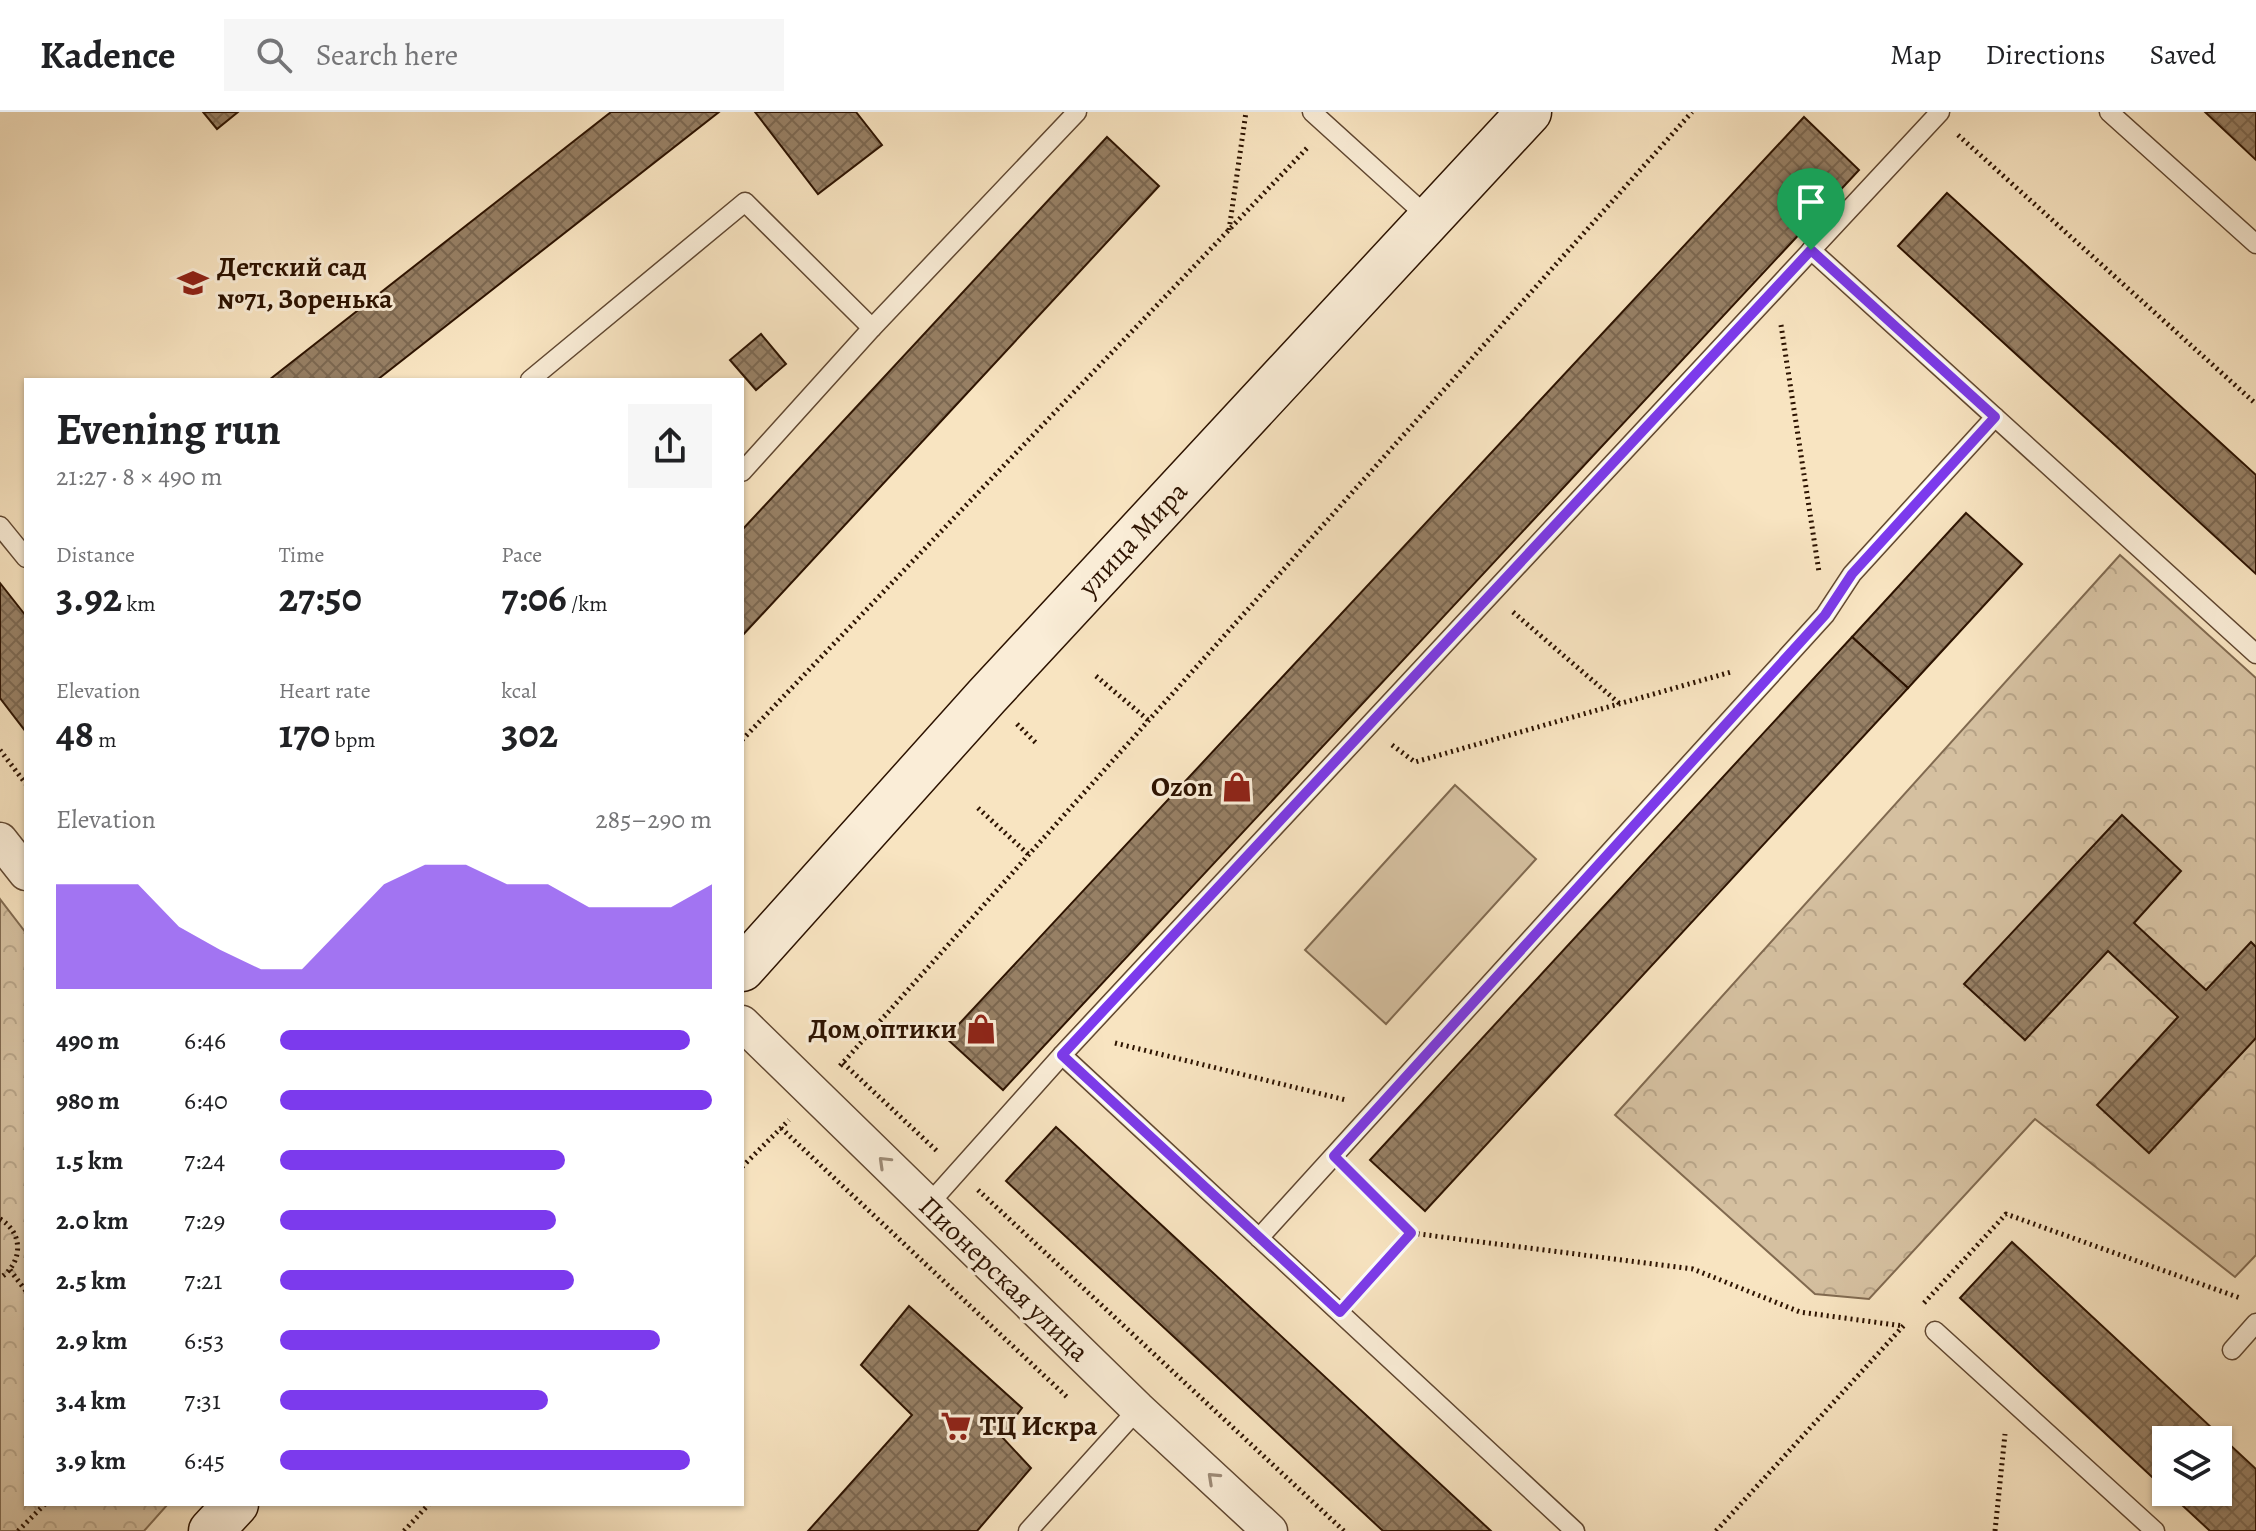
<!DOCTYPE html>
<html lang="en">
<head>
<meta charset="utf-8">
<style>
	body { margin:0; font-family:Alegreya,serif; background:#f6f6f6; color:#202124; height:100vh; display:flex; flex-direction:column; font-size:30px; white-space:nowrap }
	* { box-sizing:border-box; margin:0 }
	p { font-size:26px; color:#757577 }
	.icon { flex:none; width:44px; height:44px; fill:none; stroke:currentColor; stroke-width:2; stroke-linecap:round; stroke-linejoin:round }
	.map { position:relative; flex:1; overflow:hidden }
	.drawer { position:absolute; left:24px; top:266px; width:720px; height:1128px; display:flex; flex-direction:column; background:#fff; border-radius:0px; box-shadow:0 2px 6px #0004 }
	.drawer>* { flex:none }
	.fabs { position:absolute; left:2152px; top:1314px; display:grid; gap:16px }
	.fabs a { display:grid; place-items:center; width:80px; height:80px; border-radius:0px; background:#fff; box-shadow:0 2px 6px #0004; font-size:40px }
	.pin { position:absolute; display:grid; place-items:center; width:68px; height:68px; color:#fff; margin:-82px -34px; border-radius:50% 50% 50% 0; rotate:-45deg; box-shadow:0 0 8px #0007 }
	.pin .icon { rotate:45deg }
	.round { display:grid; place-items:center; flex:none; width:84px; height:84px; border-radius:0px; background:#f6f6f6 }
	.summary { display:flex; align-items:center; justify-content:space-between; height:136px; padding:0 32px }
	h1 { font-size:44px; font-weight:700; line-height:60px }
	.metrics { display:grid; grid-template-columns:repeat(3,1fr); gap:12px; height:136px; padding:8px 32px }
	.metrics div { display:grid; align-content:center }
	.metrics b { font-size:40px; font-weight:700 }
	.metrics small { font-size:22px; font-weight:400 }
	.metrics p { font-size:22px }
	.chart { height:224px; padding:16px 32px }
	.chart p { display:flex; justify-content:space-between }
	.chart svg { width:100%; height:144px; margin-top:8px; fill:#7c3aed; opacity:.7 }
	ul { padding:0 32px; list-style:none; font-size:26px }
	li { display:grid; grid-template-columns:128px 96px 1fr; align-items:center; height:60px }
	li i { height:20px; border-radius:10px; background:#7c3aed }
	header { display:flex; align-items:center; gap:48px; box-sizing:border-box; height:112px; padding:0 40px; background:#fff; border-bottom:2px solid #e0e0e0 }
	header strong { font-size:38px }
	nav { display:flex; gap:44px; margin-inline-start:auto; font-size:28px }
	.search { width:560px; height:72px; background:#f6f6f6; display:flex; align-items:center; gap:20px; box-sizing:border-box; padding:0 28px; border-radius:0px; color:#757577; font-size:30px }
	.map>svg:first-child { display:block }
	.green { fill:#d5c0a0; stroke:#816a50; stroke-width:2 }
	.park { fill:url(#park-crowns); stroke:#816a50; stroke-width:2 }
	.building { fill:url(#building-cross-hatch); stroke:#2d1301; stroke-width:2 }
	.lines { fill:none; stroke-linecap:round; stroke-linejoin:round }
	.lane-casing { stroke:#604731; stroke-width:21 }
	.street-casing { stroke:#604731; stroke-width:37 }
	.secondary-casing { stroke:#2d1301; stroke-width:47 }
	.path { stroke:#2d1301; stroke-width:5; stroke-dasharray:2 4; stroke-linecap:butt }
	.lane { stroke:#faedd7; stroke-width:18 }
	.street { stroke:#faedd7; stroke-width:34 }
	.secondary { stroke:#faedd7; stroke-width:44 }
	.oneway { stroke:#9e8b77 }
	.route-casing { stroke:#fff; stroke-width:16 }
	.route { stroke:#7c3aed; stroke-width:10 }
	.labels { text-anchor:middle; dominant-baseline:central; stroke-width:6; stroke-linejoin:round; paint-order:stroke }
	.poi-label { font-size:28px; font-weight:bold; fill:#2d1301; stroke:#faedd7; text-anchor:start }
	.street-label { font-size:28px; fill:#2d1301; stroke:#faedd7 }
</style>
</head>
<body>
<header>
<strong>Kadence</strong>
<div class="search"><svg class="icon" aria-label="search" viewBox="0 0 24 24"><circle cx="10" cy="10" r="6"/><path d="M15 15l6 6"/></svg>Search here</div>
<nav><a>Map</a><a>Directions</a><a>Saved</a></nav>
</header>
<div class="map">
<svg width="2256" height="1419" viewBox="0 0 2256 1419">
	<defs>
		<pattern id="park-crowns" width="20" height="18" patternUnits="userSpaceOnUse" patternTransform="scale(2)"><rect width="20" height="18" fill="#d5c0a0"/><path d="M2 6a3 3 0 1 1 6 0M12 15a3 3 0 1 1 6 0" fill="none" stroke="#b7a488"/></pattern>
		<pattern id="building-cross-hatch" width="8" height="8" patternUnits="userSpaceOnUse" patternTransform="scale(2)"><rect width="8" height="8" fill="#978065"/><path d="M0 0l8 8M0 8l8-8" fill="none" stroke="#7c6851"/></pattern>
	</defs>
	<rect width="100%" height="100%" fill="#f8e4c1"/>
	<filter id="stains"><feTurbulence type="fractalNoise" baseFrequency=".0025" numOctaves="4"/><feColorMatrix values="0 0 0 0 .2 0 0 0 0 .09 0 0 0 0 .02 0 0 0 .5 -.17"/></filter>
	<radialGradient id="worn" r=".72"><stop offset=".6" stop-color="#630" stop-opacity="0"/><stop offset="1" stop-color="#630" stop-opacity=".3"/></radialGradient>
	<!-- green -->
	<polygon class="green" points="1455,673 1536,747 1386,912 1305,838"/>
	<!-- park -->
	<g class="park">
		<polygon points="2120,443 2256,566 2256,1143 2235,1165 2035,1007 1869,1187 1815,1182 1615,1003"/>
		<polygon points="0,787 26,821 26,1392 168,1392 144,1419 0,1419"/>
	</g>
	<!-- building -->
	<g class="building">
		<polygon points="203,0 238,0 217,17"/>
		<polygon points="611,0 719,0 377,268 269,268"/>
		<polygon points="755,0 856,0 882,33 818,82"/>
		<polygon points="2205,0 2256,0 2256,48"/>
		<polygon points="1804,5 1859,58 1003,978 946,926"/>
		<polygon points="1107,25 1159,74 742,524 742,418"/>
		<polygon points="1947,81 2256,363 2256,462 1898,134"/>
		<polygon points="761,222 786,252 756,278 730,248"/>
		<polygon points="1966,401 2022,452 1908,576 1852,525"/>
		<polygon points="0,471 26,504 26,620 0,586"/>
		<polygon points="1852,525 1908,576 1425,1099 1370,1048"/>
		<polygon points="2122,703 2181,759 2134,811 2206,878 2251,830 2256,835 2256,926 2149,1041 2097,993 2178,905 2108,839 2025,928 1964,872"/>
		<polygon points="1056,1015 1491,1419 1383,1419 1006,1069"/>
		<polygon points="2012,1130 2256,1357 2256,1419 2210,1419 2168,1380 2218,1380 2218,1328 2166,1328 2166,1378 1960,1186"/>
		<polygon points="909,1194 1022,1296 1001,1324 1031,1356 977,1419 808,1419 912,1303 861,1253"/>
	</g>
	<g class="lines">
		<!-- lane casing -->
		<g class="lane-casing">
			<g id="lane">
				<polyline points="1312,0 1430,107"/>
				<polyline points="2109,0 2256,132"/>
				<polyline points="1811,138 2256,542"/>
				<polyline points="530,268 745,90 872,216 1077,0"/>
				<polyline points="742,360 872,216"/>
				<polyline points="0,414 26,446"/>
				<polyline points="928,1093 1062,943"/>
				<polyline points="1259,1126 1825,503 1852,462 1995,305"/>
				<polyline points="1935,1219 2155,1419"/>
				<polyline points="2232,1238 2256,1211"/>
				<polyline points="1028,1419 1138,1297"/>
				<polyline points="1575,1419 1062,943 1940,0"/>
			</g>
		</g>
		<!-- street casing -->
		<g class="street-casing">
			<g id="street">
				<polyline points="0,728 26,761"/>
				<polyline points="742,911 1138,1297 1270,1419"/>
			</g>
		</g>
		<!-- secondary casing -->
		<g class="secondary-casing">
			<g id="secondary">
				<polyline points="742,857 987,584 1529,0"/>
				<polyline points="211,1419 236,1392"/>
			</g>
		</g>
		<!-- path -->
		<g class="path">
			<polyline points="1958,23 2256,292"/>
			<polyline points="1229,118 1246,0"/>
			<polyline points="1781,213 1819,460"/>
			<polyline points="1513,500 1620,592"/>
			<polyline points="1096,564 1148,608"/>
			<polyline points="1017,612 1036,631"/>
			<polyline points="742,628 1308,35"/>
			<polyline points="1392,633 1415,650 1731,560"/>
			<polyline points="0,638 26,672"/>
			<polyline points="978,696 1028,742"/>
			<polyline points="1115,931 1346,988"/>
			<polyline points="843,951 939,1041"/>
			<polyline points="840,954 1692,0"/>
			<polyline points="781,1016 1069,1287"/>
			<polyline points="742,1055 789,1008"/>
			<polyline points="1352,1062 1411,1121 1693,1157 1800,1200 1903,1214"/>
			<polyline points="978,1078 1344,1419"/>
			<path d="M 0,1107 C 24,1121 23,1151 0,1166"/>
			<polyline points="10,1158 26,1179"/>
			<polyline points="1359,1180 1411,1121"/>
			<polyline points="1924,1191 2006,1102 2240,1186"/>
			<polyline points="18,1419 45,1392"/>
			<polyline points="404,1419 429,1392"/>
			<polyline points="1716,1419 1906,1211"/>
			<polyline points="1995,1419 2005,1322"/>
		</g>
		<!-- lane -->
		<use href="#lane" class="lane"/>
		<!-- street -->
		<use href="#street" class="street"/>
		<!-- secondary -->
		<use href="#secondary" class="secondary"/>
	</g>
	<!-- one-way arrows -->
	<defs><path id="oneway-chevron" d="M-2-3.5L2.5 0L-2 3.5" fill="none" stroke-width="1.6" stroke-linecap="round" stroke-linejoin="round" transform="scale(2)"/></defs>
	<g class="oneway">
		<use href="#oneway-chevron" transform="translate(884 1050) rotate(-136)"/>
		<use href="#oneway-chevron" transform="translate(1213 1366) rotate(-137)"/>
	</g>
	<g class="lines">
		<!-- route casing -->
		<g class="route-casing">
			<polygon id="route" points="1811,138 1995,305 1852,462 1825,503 1334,1044 1411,1121 1340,1200 1062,943"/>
		</g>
		<!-- route -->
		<use href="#route" class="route"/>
	</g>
	<!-- icons -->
	<defs>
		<g id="school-bare" transform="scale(2.4)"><path d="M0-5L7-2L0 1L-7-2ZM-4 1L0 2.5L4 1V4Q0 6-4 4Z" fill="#8f2418" stroke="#faedd7" stroke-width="2.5" paint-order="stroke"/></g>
		<g id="shop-bare" transform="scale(2.4)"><path d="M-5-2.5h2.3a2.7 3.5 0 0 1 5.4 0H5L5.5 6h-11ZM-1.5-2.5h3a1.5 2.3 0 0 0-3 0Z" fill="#8f2418" stroke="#faedd7" stroke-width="2.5" paint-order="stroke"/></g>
		<g id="supermarket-bare" transform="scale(2.4)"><path d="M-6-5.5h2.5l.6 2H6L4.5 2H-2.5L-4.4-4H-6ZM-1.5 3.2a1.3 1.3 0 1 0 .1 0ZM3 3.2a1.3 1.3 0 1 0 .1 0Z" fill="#8f2418" stroke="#faedd7" stroke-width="2.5" paint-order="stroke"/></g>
	</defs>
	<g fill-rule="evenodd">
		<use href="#school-bare" x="193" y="171"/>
		<use href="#shop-bare" x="1237" y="675"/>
		<use href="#shop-bare" x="981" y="917"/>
		<use href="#supermarket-bare" x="956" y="1314"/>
	</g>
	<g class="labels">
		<!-- poi labels -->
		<g class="poi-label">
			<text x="217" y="155">Детский сад<tspan x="217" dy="32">№71, Зоренька</tspan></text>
			<text x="1213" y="675" text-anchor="end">Ozon</text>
			<text x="957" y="917" text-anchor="end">Дом оптики</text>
			<text x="980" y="1314">ТЦ Искра</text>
		</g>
		<!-- street labels -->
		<g class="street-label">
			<text transform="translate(1133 427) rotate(-47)">улица Мира</text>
			<text transform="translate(1004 1167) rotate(44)">Пионерская улица</text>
		</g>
	</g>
	<rect width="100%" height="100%" filter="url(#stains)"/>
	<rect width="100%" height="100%" fill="url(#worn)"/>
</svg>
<div class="fabs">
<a><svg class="icon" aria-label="layers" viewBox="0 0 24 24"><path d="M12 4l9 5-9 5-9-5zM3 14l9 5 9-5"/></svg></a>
</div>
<div class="pin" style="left:1811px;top:138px;background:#1e9e55"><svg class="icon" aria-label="arrive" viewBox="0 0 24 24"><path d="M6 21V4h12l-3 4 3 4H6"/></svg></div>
<section class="drawer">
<div class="summary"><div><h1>Evening run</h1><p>21:27 · 8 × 490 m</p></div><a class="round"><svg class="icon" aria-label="share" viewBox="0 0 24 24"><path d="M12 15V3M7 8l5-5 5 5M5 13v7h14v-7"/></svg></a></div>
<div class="metrics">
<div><p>Distance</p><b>3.92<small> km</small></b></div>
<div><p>Time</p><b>27:50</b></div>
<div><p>Pace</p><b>7:06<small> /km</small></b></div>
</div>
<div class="metrics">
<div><p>Elevation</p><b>48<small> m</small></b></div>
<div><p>Heart rate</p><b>170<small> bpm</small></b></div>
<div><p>kcal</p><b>302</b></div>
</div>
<div class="chart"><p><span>Elevation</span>285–290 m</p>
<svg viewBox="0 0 160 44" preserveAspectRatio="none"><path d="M0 44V12L10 12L20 12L30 25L40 32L50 38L60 38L70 25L80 12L90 6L100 6L110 12L120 12L130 19L140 19L150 19L160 12V44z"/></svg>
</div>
<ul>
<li><b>490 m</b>6:46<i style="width:95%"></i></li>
<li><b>980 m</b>6:40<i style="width:100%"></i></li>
<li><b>1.5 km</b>7:24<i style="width:66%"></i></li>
<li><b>2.0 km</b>7:29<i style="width:64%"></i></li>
<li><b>2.5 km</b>7:21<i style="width:68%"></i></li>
<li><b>2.9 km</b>6:53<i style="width:88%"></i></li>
<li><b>3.4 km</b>7:31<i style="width:62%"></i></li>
<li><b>3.9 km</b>6:45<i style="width:95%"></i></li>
</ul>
</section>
</div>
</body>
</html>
